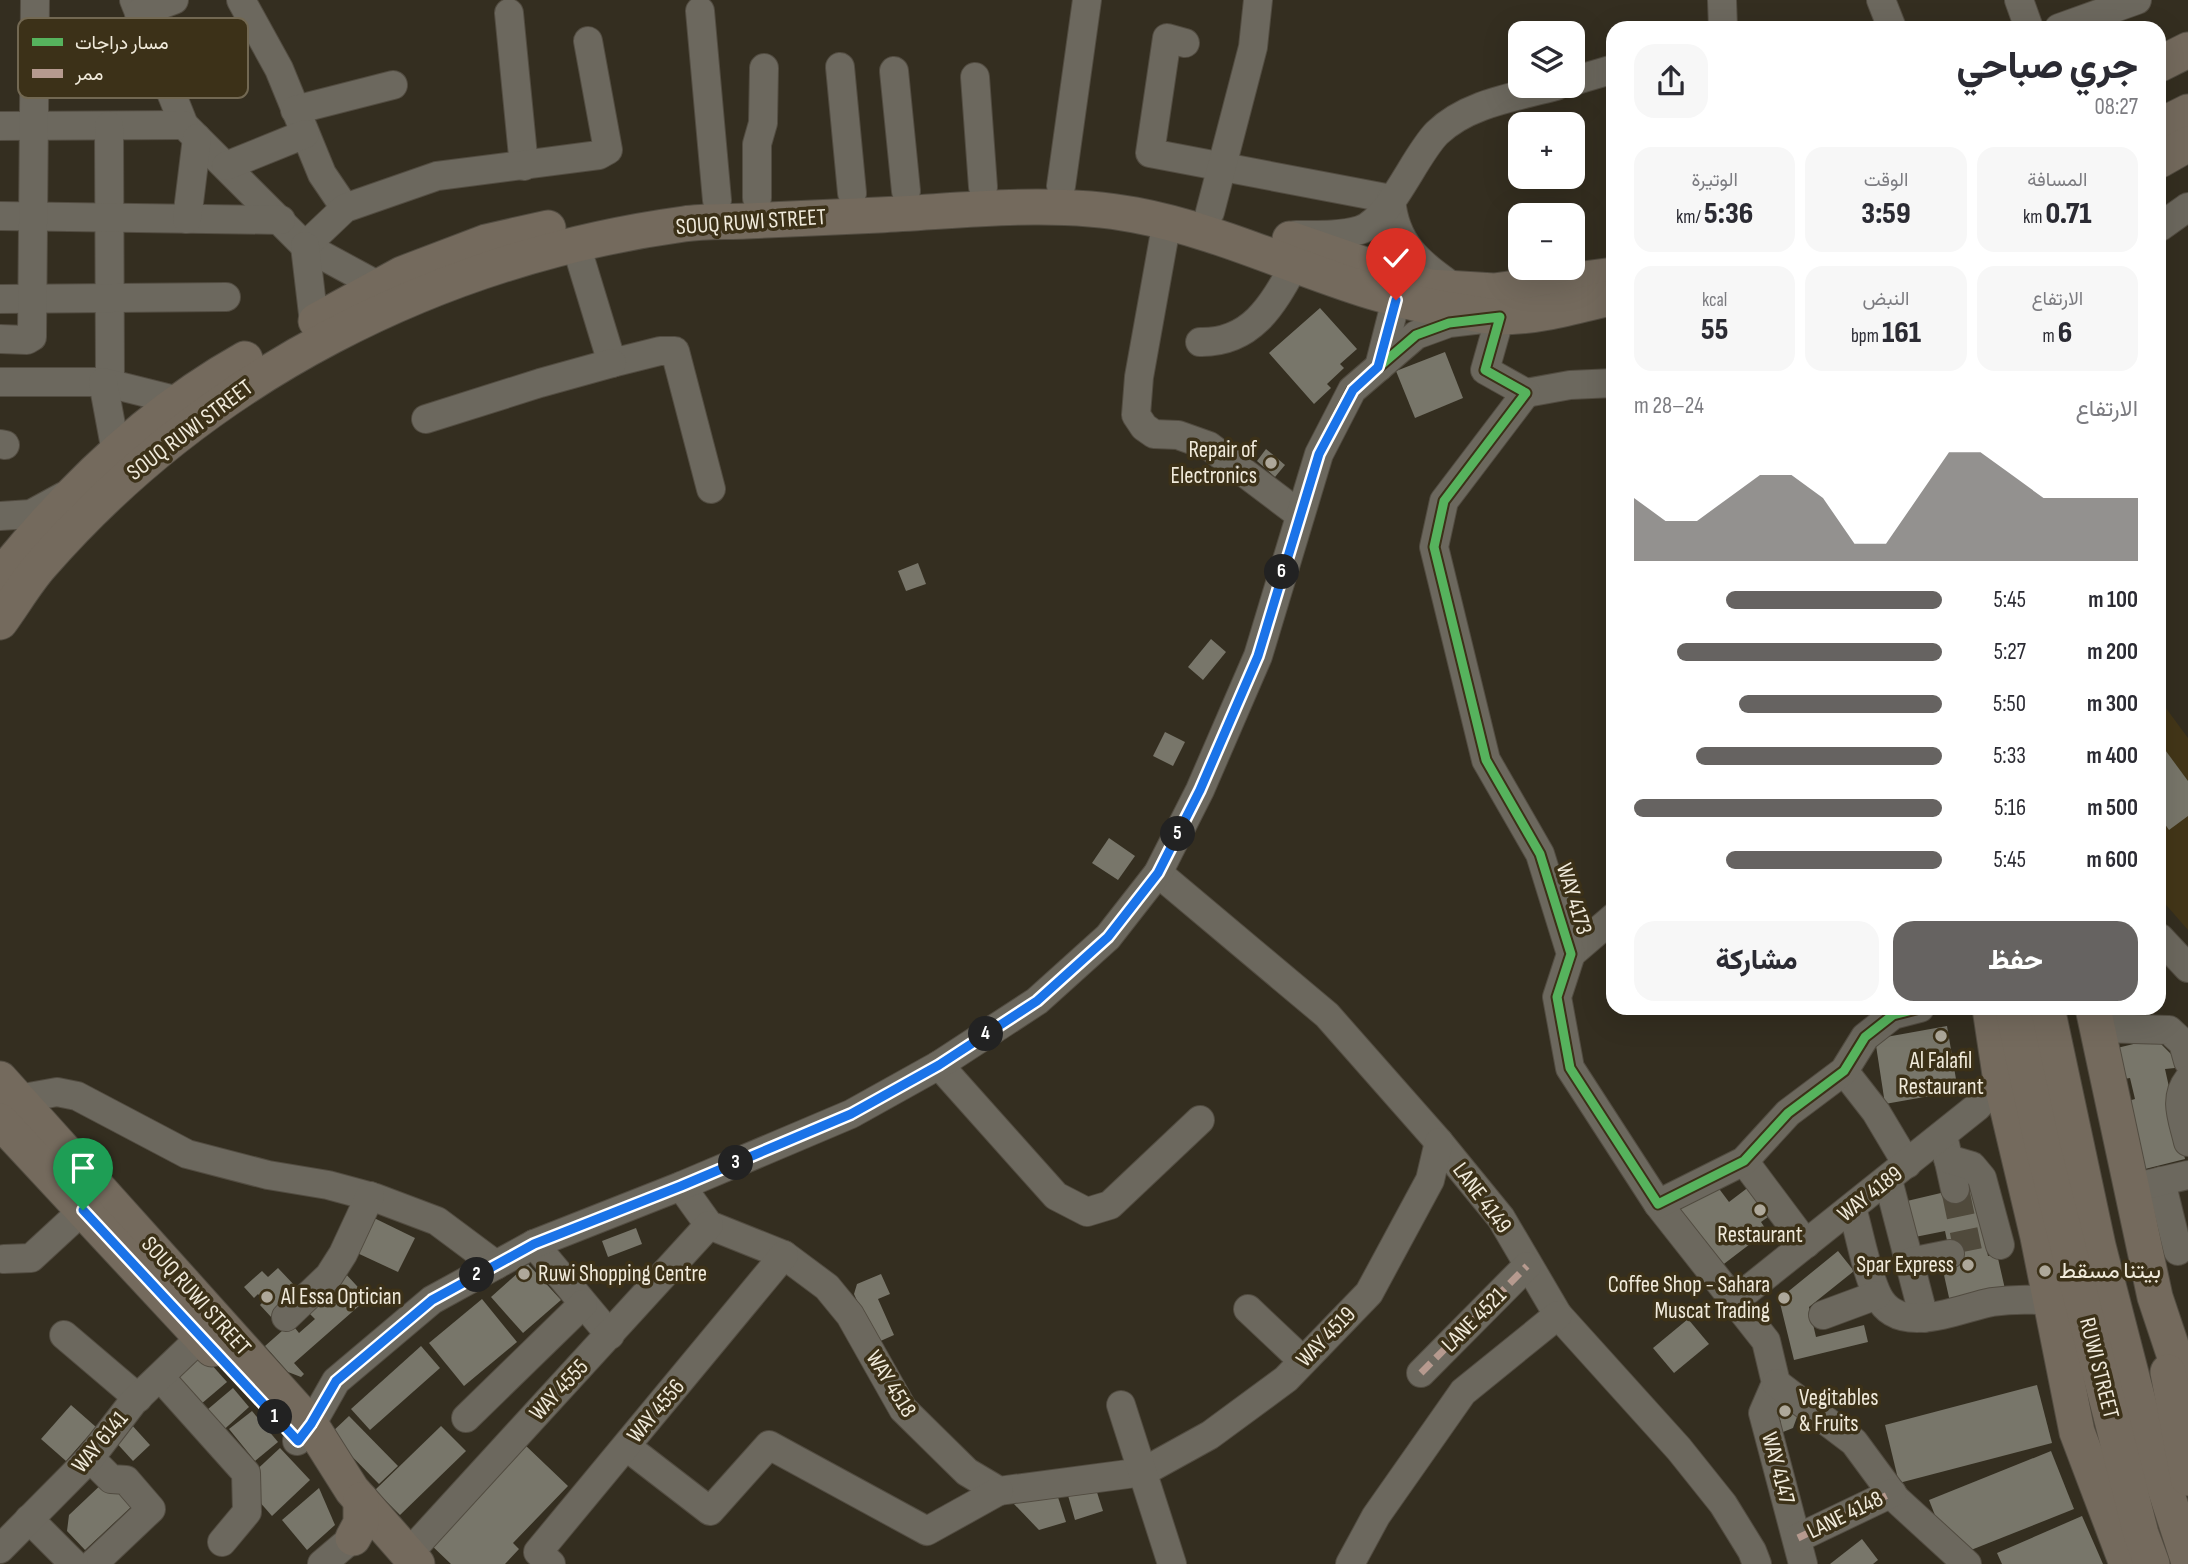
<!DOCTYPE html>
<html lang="ar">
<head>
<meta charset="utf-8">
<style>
	body { margin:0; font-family:"Sofia Sans Condensed",Vazirmatn,sans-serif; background:#f7f7f7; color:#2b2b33; direction:rtl; height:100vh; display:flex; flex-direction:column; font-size:26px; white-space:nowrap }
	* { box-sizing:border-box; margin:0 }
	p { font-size:23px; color:#7c7c81 }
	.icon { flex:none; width:38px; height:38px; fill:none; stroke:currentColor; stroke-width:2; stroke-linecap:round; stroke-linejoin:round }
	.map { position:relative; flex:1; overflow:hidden; direction:ltr }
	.drawer { position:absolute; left:1606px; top:21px; width:560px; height:994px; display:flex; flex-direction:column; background:#fff; border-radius:21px; box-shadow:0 7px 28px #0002; direction:rtl }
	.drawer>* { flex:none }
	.buttons { position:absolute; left:1508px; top:21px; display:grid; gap:14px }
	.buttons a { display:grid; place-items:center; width:77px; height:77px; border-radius:14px; background:#fff; box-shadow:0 7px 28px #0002; font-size:35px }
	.pin { position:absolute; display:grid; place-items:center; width:60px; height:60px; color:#fff; margin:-72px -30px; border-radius:50% 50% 50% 0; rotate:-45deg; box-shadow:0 0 7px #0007 }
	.pin .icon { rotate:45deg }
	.km { position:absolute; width:35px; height:35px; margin:-18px; border-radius:50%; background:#222; color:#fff; font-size:19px; line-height:35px; text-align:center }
	.round { display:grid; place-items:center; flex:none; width:74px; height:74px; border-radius:21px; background:#f7f7f7 }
	.overview { display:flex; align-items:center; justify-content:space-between; height:119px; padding:0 28px }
	h1 { font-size:38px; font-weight:800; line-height:52px }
	.metrics { display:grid; grid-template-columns:repeat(3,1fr); gap:10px; height:119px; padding:7px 28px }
	.metrics div { display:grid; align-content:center; border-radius:18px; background:#f7f7f7; text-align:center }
	.metrics b { font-size:30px; font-weight:800 }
	.metrics small { font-size:19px; font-weight:400 }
	.metrics p { font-size:19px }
	.chart { height:196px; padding:14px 28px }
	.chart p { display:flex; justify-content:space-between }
	.chart svg { width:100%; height:126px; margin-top:7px; fill:#666361; opacity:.7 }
	.button { display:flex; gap:14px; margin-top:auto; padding:14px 28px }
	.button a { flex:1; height:80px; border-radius:21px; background:#666361; color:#fff; font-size:28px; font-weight:800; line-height:80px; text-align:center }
	.button a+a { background:#f7f7f7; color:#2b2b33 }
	ul { padding:0 28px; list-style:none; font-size:23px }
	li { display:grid; grid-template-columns:112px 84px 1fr; align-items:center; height:52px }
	li i { height:18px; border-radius:9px; background:#666361 }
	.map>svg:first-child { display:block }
	.built { fill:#433618 }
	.building { fill:#78766a }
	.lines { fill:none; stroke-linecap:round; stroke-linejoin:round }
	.minor-tunnel { stroke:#504a3c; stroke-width:28; stroke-dasharray:28 14; stroke-linecap:butt }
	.minor-casing { stroke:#524c41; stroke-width:30 }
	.major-casing { stroke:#524c41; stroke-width:37 }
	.minor { stroke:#6c685e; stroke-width:28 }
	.major { stroke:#746a5d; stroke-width:35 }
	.quiet { stroke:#b69a8f; stroke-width:7; stroke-dasharray:14 7; stroke-linecap:butt }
	.cycleway-casing { stroke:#3c3118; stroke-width:13 }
	.cycleway { stroke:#56b35d; stroke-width:9 }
	.route-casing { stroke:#fff; stroke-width:14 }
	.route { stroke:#1a73e8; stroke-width:9 }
	.poi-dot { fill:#aea89a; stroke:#3c3118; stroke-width:2.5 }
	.labels { text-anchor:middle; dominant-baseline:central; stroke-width:7; stroke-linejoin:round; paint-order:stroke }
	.street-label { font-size:23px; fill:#f0eadb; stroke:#3c3118 }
	.poi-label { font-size:23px; fill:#f0eadb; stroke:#3c3118; text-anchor:start }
	.key { fill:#3c3118; stroke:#726852; stroke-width:2 }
	.key-label { font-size:19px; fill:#f0eadb }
</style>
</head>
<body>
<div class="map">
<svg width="2188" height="1564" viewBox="0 0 2188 1564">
	<rect width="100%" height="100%" fill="#342e20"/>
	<!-- built -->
	<polygon class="built" points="2160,700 2188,738 2188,930 2160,898"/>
	<!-- building -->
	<g class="building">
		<polygon points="1320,308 1357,349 1340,364 1344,368 1327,384 1331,388 1314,404 1269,353"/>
		<polygon points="1445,352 1463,398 1415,418 1396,371"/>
		<polygon points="1266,449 1285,465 1275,477 1257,461"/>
		<polygon points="918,563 926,584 906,591 898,571"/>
		<polygon points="1211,639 1226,652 1203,680 1188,667"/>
		<polygon points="1165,732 1185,742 1173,766 1153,756"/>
		<polygon points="2160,743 2188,781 2188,816 2169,830 2160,817"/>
		<polygon points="1109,838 1135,856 1118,880 1092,863"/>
		<polygon points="1947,1026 1958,1091 1885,1104 1875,1039"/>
		<polygon points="2150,1040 2161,1044 2173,1056 2175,1068 2165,1069 2185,1159 2137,1171 2121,1103 2135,1099 2130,1078 2124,1079 2117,1048"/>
		<polygon points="1714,1182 1729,1202 1750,1186 1772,1214 1761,1222 1767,1231 1716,1270 1667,1206"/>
		<polygon points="1979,1184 1981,1225 1988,1256 1997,1254 2005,1289 1950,1302 1942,1266 1952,1264 1945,1231 1915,1237 1907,1201"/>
		<polygon points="372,1217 415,1238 398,1272 355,1252"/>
		<polygon points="636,1228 642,1244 608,1257 602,1241"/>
		<polygon points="1838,1251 1854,1271 1809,1307 1816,1337 1864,1325 1868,1342 1794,1360 1779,1299"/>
		<polygon points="528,1264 561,1300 523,1333 491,1297"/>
		<polygon points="278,1268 296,1287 278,1303 283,1308 272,1318 260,1305 264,1301 258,1294 254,1298 244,1287 262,1271 268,1277"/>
		<polygon points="344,1272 368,1298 294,1363 304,1374 301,1377 288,1372 265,1346 291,1323 299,1333 315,1319 304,1308"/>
		<polygon points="881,1274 890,1294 878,1299 894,1335 876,1343 854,1294 857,1284"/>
		<polygon points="482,1299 517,1342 464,1386 429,1343"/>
		<polygon points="1688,1319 1709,1344 1674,1373 1653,1348"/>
		<polygon points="421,1346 440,1368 370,1430 351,1409"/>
		<polygon points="201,1353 227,1382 194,1410 169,1381"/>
		<polygon points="2037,1385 2052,1443 1899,1483 1885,1425"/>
		<polygon points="233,1388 249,1407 218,1435 201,1415"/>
		<polygon points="1789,1399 1797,1417 1793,1428 1778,1434 1781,1422 1773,1405"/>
		<polygon points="71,1405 96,1427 66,1461 41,1439"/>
		<polygon points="252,1411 278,1442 255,1461 229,1429"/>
		<polygon points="349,1416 398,1466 379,1484 330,1434"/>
		<polygon points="130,1423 150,1445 133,1461 113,1439"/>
		<polygon points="441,1426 466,1451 400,1515 375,1490"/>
		<polygon points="524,1444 568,1486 513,1543 519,1549 505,1564 451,1564 429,1543"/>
		<polygon points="280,1448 310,1480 272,1516 251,1492 251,1475"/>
		<polygon points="2051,1451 2074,1509 1971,1550 1940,1528 1929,1500"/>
		<polygon points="106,1480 131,1507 85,1550 67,1531 69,1515"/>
		<polygon points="1094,1483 1103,1511 1075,1520 1067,1492"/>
		<polygon points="319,1488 335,1525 307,1550 282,1520"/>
		<polygon points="1056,1491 1066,1522 1039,1530 1014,1504"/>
		<polygon points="2082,1516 2103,1564 2002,1564 1997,1553"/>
		<polygon points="1862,1539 1878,1560 1873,1564 1830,1564"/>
	</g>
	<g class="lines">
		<!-- minor-tunnel -->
		<polyline class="minor-tunnel" points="1955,1189 1968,1251"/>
		<!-- minor casing -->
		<g class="minor-casing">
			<g id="minor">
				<polyline points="134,0 184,125 305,246 377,285"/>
				<polyline points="241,0 279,69 322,174 345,208"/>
				<polyline points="1722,0 1723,28"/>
				<polyline points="1881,0 1892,28"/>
				<polyline points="2019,0 2029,28"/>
				<polyline points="700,11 717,200"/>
				<polyline points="139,13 174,0"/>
				<polyline points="509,13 524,166"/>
				<polyline points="2059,28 2137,0"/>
				<polyline points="1185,43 1167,38 1150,153 1391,199"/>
				<polyline points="840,67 852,193"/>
				<polyline points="894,71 906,191"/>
				<polyline points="975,77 983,187"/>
				<polyline points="1573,81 1614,69"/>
				<polyline points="295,110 393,85"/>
				<polyline points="0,126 184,125"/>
				<polyline points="109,126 110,384"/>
				<polyline points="226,166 305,134"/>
				<polyline points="1061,186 1087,0"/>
				<polyline points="757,198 757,144 763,123 764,68"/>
				<path d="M 1391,199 C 1395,246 1420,263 1456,289"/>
				<polyline points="1210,212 1253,47 1258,0"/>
				<polyline points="0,216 281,220"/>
				<polyline points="187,219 197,138"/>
				<polyline points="1167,221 1139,377 1136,415 1144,427 1154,434 1178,435 1209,446 1299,514"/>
				<polyline points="2160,227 2188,207"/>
				<path d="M 1296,235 C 1317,235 1340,236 1360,230 C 1390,220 1414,156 1437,133 C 1468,103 1516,97 1556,86"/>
				<polyline points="576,245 612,363 660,351 675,351 711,489"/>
				<polyline points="305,246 345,208 437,176 599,155 608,150 588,41"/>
				<polyline points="305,246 314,322"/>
				<polyline points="0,299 226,297"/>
				<polyline points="0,339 27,340 32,337 35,0"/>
				<path d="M 1200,342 C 1251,343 1272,306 1294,266"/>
				<polyline points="1379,367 1396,300"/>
				<polyline points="0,382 103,382 179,401"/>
				<polyline points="103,382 116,452"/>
				<polyline points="1526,393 1570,385 1614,383"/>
				<polyline points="426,419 540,383 612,363"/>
				<polyline points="0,444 5,445"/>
				<polyline points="0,516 31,514 64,496"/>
				<polyline points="1158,873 1327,1015 1439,1142 1501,1218 1558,1315 1679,1449 1723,1504 1752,1551 1757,1564"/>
				<polyline points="2160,938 2188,968"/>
				<polyline points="1571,954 1614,917"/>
				<polyline points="2097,1028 2169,1030 2183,1043 2188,1061"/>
				<polyline points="939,1065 1056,1196 1087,1212 1110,1205 1200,1120"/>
				<polyline points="1844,1071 1876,1112 1907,1164"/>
				<path d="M 2188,1080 C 2173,1099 2183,1120 2188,1142"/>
				<polyline points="18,1099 57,1092 77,1096 187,1154 268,1175 328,1185 376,1198 437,1221 496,1265"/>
				<polyline points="1945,1144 1955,1189"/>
				<polyline points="1948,1159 1972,1166 1982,1178 2000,1245"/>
				<polyline points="1744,1161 1806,1244"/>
				<polyline points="1888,1180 1924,1318"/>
				<polyline points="2161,1181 2178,1251"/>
				<polyline points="2145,1185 2188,1175"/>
				<polyline points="681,1186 709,1225 784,1255 827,1287 850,1315 903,1409 967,1472 999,1491 1143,1472 1210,1435 1286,1379 1369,1293 1430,1180 1439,1142"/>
				<polyline points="1658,1204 1766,1341 1776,1383 1763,1413 1803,1564"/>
				<path d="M 1852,1208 C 1860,1235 1866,1272 1878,1296 C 1899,1338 1959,1308 1992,1302 C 2012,1299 2031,1299 2051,1301"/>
				<polyline points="534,1244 610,1335"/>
				<polyline points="4,1259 31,1258 83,1210"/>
				<polyline points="1910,1262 1950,1254"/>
				<polyline points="1734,1301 1977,1107 2001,1081"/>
				<polyline points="1248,1309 1303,1361"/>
				<polyline points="1823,1315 1877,1295"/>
				<polyline points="286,1317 329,1276 343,1254 370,1196"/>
				<polyline points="64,1335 138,1398"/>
				<polyline points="1421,1373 1527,1266"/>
				<polyline points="160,1377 246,1473 247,1512 222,1542"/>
				<polyline points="1776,1383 1854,1442 1896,1499 1967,1564"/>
				<polyline points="1121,1405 1172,1564"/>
				<polyline points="466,1418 583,1304"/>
				<polyline points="297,1441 311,1425 336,1381 432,1300 534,1244 681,1186 851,1114 939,1065 1037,1001 1108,937 1158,873 1200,790 1258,656 1319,454 1352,390 1416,335 1449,323 1500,317 1485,370 1526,393 1444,501 1434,547 1486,760 1540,854 1571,954 1557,997 1570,1068 1658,1204 1744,1161 1788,1113 1844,1071 1865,1037 1893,1015 1920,1008"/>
				<polyline points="627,1447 710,1511 769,1445 927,1531 999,1491"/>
				<polyline points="90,1458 111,1479 126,1480 151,1509 93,1564"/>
				<polyline points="29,1519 74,1564"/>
				<polyline points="1798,1538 1892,1493"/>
				<polyline points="0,1549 90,1458 133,1402 201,1337"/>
				<polyline points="408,1554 709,1225"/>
				<polyline points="322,1564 369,1524"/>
				<polyline points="551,1564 538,1552 784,1255"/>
				<polyline points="1350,1564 1376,1516 1463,1392 1558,1315"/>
			</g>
		</g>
		<!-- major casing -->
		<g class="major-casing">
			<g id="major">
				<polyline points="2160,64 2188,50"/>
				<polyline points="2160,126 2188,112"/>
				<polyline points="2160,160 2188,144"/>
				<polyline points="1290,239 1429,287 1494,291 1614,275"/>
				<polyline points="316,321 402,274 486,242 548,228"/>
				<path d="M 0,577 C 69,490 148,413 245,359"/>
				<path d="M 0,622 C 14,603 26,582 41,565 C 206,376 436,258 684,224 C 704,221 726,222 746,221 C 790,219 835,217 879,215 C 963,211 1052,199 1135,215 C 1248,236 1349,299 1465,312 C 1476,314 1489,317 1500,317 C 1538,317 1577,306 1614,297"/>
				<polyline points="1990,1008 2001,1081 2038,1237 2077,1432 2127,1564"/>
				<polyline points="2047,1008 2098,1246 2144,1424 2188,1559"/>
				<polyline points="2093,1008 2155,1297 2188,1396"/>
				<polyline points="2013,1011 2043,1148 2141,1534 2152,1564"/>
				<polyline points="0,1079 311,1425 352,1490 417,1564"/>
				<polyline points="0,1121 212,1349"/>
				<polyline points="2168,1372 2188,1478"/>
				<polyline points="353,1538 361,1523 361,1500"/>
			</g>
		</g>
		<!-- minor -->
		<use href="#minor" class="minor"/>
		<!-- major -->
		<use href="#major" class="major"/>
		<!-- quiet -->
		<g class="quiet">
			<polyline points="1421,1373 1527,1266"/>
			<polyline points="1798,1538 1892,1493"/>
		</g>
		<!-- cycleway casing -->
		<g class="cycleway-casing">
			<polyline id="cycleway" points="297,1441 311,1425 336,1381 432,1300 534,1244 681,1186 851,1114 939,1065 1037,1001 1108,937 1158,873 1200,790 1258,656 1319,454 1352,390 1416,335 1449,323 1500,317 1485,370 1526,393 1444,501 1434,547 1486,760 1540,854 1571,954 1557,997 1570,1068 1658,1204 1744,1161 1788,1113 1844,1071 1865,1037 1893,1015 1920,1008"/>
		</g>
		<!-- cycleway -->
		<use href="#cycleway" class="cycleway"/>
	</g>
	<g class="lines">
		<!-- route casing -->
		<g class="route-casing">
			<polyline id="route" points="83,1210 298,1441 311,1424 336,1381 432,1300 534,1244 681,1186 851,1114 939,1065 1037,1001 1108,937 1158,873 1200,790 1258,656 1319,454 1353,390 1378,367 1396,300"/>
		</g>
		<!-- route -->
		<use href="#route" class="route"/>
	</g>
	<!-- markers -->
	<g class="poi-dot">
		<circle cx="1271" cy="463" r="7"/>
		<circle cx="1941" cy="1036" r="7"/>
		<circle cx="1760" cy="1210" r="7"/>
		<circle cx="1968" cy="1265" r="7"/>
		<circle cx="2045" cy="1271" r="7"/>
		<circle cx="524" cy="1274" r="7"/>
		<circle cx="267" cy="1297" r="7"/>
		<circle cx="1784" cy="1298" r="7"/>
		<circle cx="1785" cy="1411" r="7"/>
	</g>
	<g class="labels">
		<!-- street labels -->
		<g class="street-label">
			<text transform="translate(751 222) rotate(-4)">SOUQ RUWI STREET</text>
			<text transform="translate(190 430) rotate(-37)">SOUQ RUWI STREET</text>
			<text transform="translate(1574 899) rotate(73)">WAY 4173</text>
			<text transform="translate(1870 1194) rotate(-38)">WAY 4189</text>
			<text transform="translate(1482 1198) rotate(53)">LANE 4149</text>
			<text transform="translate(196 1296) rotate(48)">SOUQ RUWI STREET</text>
			<text transform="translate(1474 1320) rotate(-45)">LANE 4521</text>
			<text transform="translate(1326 1337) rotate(-46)">WAY 4519</text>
			<text transform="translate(2099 1368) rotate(76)">RUWI STREET</text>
			<text transform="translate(891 1384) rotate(58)">WAY 4518</text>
			<text transform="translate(559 1390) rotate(-47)">WAY 4555</text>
			<text transform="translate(656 1411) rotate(-50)">WAY 4556</text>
			<text transform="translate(100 1442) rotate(-50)">WAY 6141</text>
			<text transform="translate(1778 1468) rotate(75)">WAY 4147</text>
			<text transform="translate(1845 1515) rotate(-26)">LANE 4148</text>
		</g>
		<!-- poi labels -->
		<g class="poi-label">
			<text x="1257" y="450" text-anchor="end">Repair of<tspan x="1257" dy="26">Electronics</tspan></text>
			<text x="1941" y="1061" text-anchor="middle">Al Falafil<tspan x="1941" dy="26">Restaurant</tspan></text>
			<text x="1760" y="1235" text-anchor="middle">Restaurant</text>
			<text x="1954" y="1265" text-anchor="end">Spar Express</text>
			<text x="2059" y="1271">بيتنا مسقط</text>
			<text x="538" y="1274">Ruwi Shopping Centre</text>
			<text x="1770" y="1285" text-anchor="end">Coffee Shop - Sahara<tspan x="1770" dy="26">Muscat Trading</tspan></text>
			<text x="281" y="1297">Al Essa Optician</text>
			<text x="1799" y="1398">Vegitables<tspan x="1799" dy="26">&amp; Fruits</tspan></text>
		</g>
	</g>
	<!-- legend -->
	<rect x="18" y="18" width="230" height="80" rx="10" class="key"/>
	<rect x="32" y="38" width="31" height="8" fill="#56b35d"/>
	<rect x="32" y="69" width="31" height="9" fill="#b69a8f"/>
	<g class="key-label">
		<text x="75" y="49">مسار دراجات</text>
		<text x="75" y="80">ممر</text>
	</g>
</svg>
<div class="buttons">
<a><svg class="icon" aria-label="layers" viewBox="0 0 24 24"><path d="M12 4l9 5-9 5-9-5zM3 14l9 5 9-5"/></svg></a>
<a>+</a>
<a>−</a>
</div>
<div class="pin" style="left:83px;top:1210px;background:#1e9e55"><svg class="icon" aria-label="arrive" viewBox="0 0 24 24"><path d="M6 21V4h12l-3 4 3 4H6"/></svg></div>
<div class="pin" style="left:1396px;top:300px;background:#d93025"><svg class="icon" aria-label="check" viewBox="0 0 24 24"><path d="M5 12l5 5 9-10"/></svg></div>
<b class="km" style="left:275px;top:1417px">1</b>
<b class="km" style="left:477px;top:1275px">2</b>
<b class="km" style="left:736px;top:1163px">3</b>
<b class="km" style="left:986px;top:1034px">4</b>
<b class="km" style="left:1178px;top:834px">5</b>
<b class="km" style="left:1282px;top:572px">6</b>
<section class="drawer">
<div class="overview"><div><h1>جري صباحي</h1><p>08:27</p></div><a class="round"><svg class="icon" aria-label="share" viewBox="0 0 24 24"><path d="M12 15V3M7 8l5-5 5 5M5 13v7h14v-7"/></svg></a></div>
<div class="metrics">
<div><p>المسافة</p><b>0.71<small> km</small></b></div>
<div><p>الوقت</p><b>3:59</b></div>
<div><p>الوتيرة</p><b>5:36<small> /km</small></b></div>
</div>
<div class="metrics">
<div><p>الارتفاع</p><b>6<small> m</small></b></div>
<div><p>النبض</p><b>161<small> bpm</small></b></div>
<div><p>kcal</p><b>55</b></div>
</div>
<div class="chart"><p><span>الارتفاع</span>24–28 m</p>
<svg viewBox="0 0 160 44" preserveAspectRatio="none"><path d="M0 44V22L10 30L20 30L30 22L40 14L50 14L60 22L70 38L80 38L90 22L100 6L110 6L120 14L130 22L140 22L150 22L160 22V44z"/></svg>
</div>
<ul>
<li><b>100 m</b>5:45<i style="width:70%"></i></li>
<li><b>200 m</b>5:27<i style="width:86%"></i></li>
<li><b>300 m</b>5:50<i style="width:66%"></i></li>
<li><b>400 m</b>5:33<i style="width:80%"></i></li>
<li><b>500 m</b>5:16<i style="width:100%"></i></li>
<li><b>600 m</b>5:45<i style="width:70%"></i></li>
</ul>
<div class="button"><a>حفظ</a><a>مشاركة</a></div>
</section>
</div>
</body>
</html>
